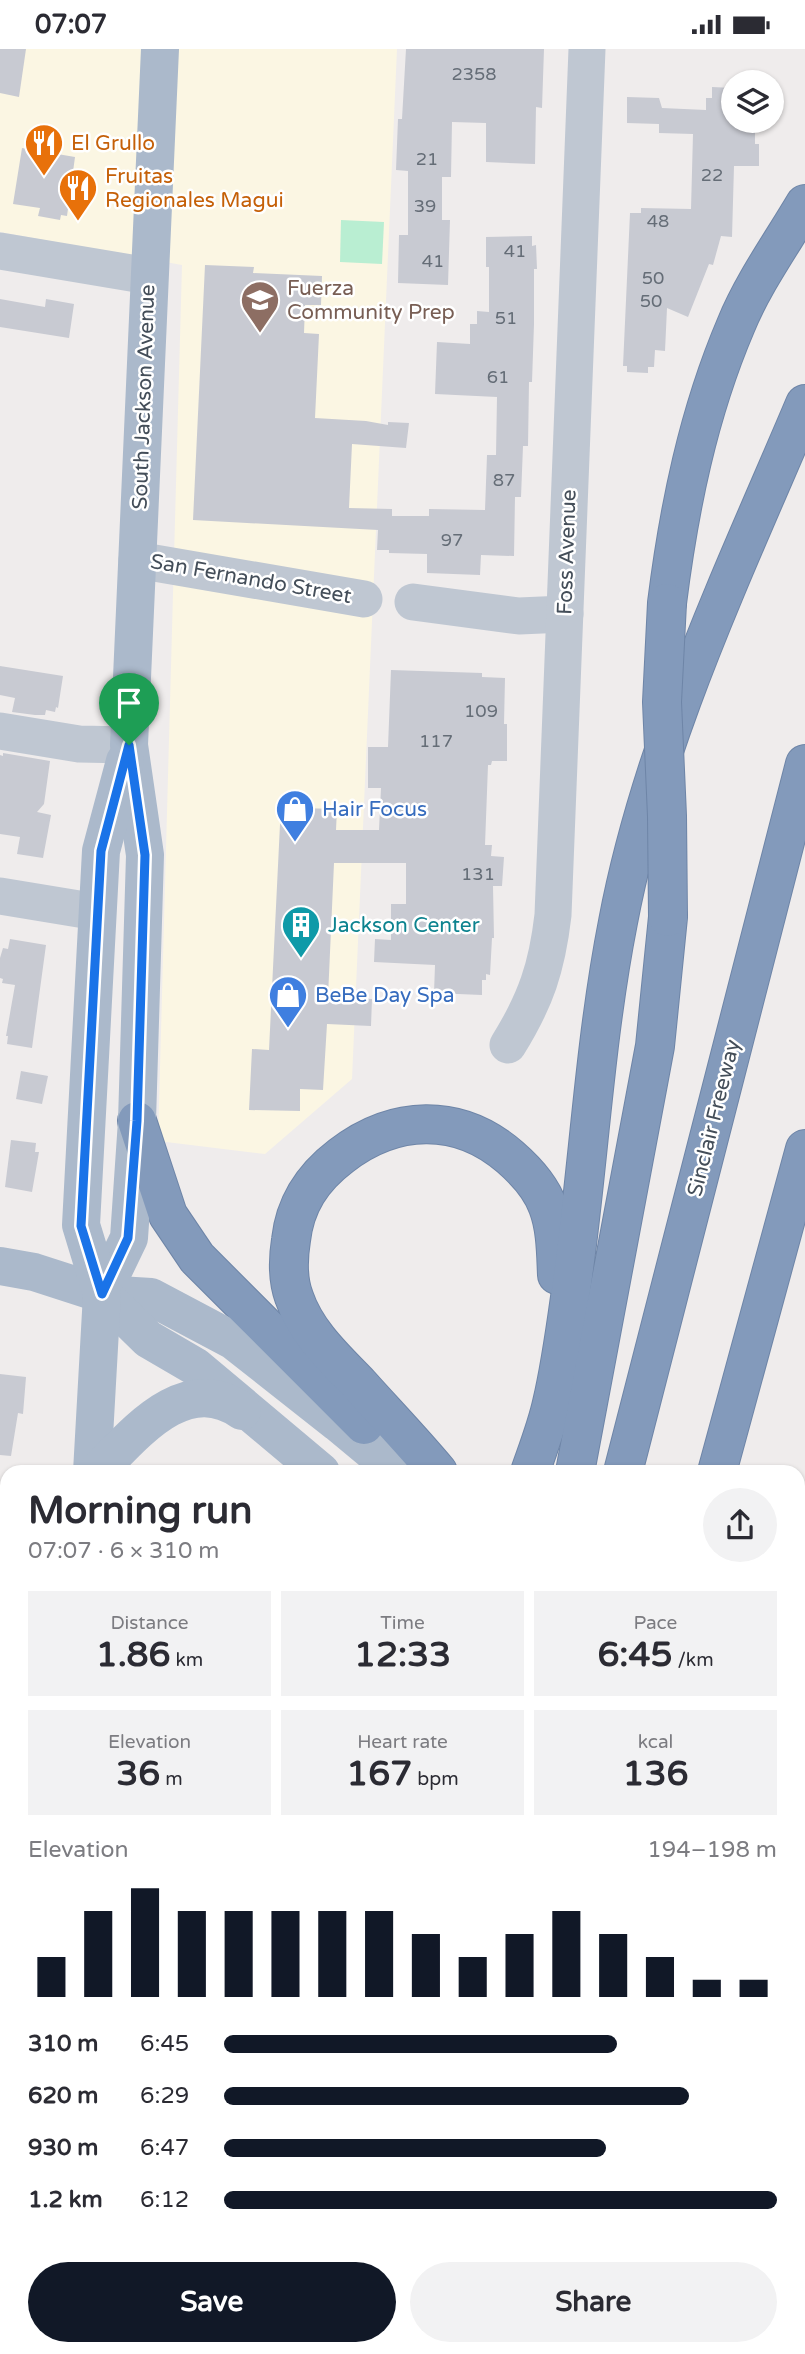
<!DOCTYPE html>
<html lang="en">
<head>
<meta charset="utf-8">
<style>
	body { margin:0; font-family:"Varela Round",sans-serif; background:#f2f2f3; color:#2b2b33; height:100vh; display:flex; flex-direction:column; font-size:26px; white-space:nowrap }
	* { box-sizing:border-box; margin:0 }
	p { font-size:23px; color:#7c7c81 }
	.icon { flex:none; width:38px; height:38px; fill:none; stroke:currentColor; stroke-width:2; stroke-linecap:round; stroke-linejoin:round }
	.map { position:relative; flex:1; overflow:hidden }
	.details { position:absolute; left:0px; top:1416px; width:805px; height:891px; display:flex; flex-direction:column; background:#fff; border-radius:21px 21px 0 0; box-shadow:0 2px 5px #0004 }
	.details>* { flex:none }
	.controls { position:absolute; left:721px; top:21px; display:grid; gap:14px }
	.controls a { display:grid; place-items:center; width:63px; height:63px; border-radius:50%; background:#fff; box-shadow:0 2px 5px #0004; font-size:35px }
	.pin { position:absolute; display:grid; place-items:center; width:60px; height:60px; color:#fff; margin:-72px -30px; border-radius:50% 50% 50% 0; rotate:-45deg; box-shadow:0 0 7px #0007 }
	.pin .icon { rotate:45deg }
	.round { display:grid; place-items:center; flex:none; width:74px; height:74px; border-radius:37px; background:#f2f2f3 }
	.head { display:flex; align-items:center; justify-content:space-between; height:119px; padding:0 28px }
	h1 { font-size:38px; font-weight:800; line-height:52px }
	.stats { display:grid; grid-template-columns:repeat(3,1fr); gap:10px; height:119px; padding:7px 28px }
	.stats div { display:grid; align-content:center; border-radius:0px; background:#f2f2f3; text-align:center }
	.stats b { font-size:35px; font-weight:800 }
	.stats small { font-size:19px; font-weight:400 }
	.stats p { font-size:19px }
	.chart { height:196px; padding:14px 28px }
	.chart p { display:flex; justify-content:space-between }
	.chart svg { width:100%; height:126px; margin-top:7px; stroke:#111827; stroke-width:6 }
	.cta { display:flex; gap:14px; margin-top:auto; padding:14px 28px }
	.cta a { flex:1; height:80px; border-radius:42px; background:#111827; color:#fff; font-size:28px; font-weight:800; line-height:80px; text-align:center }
	.cta a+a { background:#f2f2f3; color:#2b2b33 }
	ul { padding:0 28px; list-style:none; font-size:23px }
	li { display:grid; grid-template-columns:112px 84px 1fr; align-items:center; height:52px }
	li i { height:18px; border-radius:9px; background:#111827 }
	.status { display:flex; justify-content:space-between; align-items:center; height:49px; padding:0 35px; background:#fff; direction:ltr }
	.status svg { height:19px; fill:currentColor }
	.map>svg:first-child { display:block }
	.commercial { fill:#fbf6e3 }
	.green { fill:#b9eed2 }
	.building { fill:#c8cad2 }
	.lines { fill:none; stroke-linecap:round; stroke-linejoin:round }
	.highway-casing { stroke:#6e85a7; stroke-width:40 }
	.minor { stroke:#bfc7d2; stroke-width:37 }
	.major { stroke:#abb9cb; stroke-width:38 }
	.highway { stroke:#839abb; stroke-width:38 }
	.highway-bridge-casing { stroke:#6e85a7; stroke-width:40; stroke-linecap:butt }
	.highway-bridge { stroke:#839abb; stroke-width:38 }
	.route-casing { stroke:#fff; stroke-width:14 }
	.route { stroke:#1a73e8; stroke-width:9 }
	.labels { text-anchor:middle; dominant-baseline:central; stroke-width:5; stroke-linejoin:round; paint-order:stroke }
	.number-label { font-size:18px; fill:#656d77 }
	.food-label { font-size:21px; fill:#c56008; stroke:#fff; text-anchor:start }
	.education-label { font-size:21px; fill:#785e54; stroke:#fff; text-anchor:start }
	.street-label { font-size:21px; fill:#444e59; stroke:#fff }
	.shop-label { font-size:21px; fill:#366cbe; stroke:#fff; text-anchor:start }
	.culture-label { font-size:21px; fill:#0d838f; stroke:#fff; text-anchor:start }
</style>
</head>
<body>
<div class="status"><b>07:07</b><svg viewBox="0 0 49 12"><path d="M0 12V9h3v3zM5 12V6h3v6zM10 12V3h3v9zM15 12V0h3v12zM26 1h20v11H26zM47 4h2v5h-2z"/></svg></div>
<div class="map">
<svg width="805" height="2305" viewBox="0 0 805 2305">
	<rect width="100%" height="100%" fill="#efecec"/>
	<!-- commercial -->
	<polygon class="commercial" points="0,0 397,0 352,1030 265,1105 158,1092 182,216 0,183"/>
	<!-- green -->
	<polygon class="green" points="341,171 384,173 382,215 340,213"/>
	<!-- building -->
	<g class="building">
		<polygon points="0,0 26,0 19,48 0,44"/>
		<polygon points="406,0 544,0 542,59 536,58 535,115 486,113 486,74 452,73 451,128 442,128 442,171 450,171 448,236 398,234 399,186 408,186 408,122 396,121 398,70 402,70"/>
		<polygon points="712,38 733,39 733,72 755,72 755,95 759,95 759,117 734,117 732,188 721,187 713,216 709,215 688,268 667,259 665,302 655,301 654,318 648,318 648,324 627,323 627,317 623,317 630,164 641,164 641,159 691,160 693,85 659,84 659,75 627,74 627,48 659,49 662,59 706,61 706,49 712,49"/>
		<polygon points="22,99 75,108 67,167 61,166 60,171 38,167 40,159 13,155"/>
		<polygon points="532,187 532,197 536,196 537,220 534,220 534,275 532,333 529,333 528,397 523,397 521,448 515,448 514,507 481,506 480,526 427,524 427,505 389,504 389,501 377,501 378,481 193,471 205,216 254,218 253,224 322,227 321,256 305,256 304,284 319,285 315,369 366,372 388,376 388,373 409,374 406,399 352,395 349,459 392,460 392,467 429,467 429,460 485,461 487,406 496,406 497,348 435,345 437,293 470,295 470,275 477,275 477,262 489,263 489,218 486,218 486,188"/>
		<polygon points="0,250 45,258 46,250 74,255 69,289 0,278"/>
		<polygon points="0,617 63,627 58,659 56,658 55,663 46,661 45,666 35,666 12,663 15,649 0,646"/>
		<polygon points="391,621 482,624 482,628 505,629 504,675 507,675 507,712 492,712 491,716 488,716 485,796 492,796 491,807 504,808 502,837 493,837 494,889 492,889 490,926 486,925 486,931 482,931 482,946 434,944 435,916 374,913 375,890 391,891 391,855 406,855 406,814 334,814 328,948 372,950 371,977 327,975 323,1041 300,1040 300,1062 249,1061 252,1000 269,1001 281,755 299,756 299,759 337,760 336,781 379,781 381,739 368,739 368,698 388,698"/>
		<polygon points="3,704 50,712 44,755 37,763 51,766 43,809 17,805 20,788 0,785 0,706 3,707"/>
		<polygon points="10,890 46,896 32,999 7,995 8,987 6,987 15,936 2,934 3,930 0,929 0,909 3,899 8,900"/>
		<polygon points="21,1022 48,1027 42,1055 16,1050"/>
		<polygon points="11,1091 36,1094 35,1103 39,1103 32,1143 5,1138"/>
		<polygon points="0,1325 26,1328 23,1365 18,1364 11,1407 0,1406"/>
	</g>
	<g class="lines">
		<!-- highway casing -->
		<g class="highway-casing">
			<g id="highway">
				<path d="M 667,554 C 679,459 698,365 736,276 C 753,234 782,194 805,155"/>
				<polyline points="137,1072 168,1166 197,1209 364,1376"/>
				<path d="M 438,1423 C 413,1393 386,1365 360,1336 C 335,1310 306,1284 294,1248 C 287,1229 288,1210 291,1191 C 295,1155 312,1129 341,1107 C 394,1066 458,1063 510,1108 C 525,1121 541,1138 548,1158 C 556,1179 556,1203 557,1226"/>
				<path d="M 530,1423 C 538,1400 547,1377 552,1354 C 562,1312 567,1269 573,1227 C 589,1109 595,990 618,873 C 652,693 734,523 805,355"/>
				<polyline points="575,1423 655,997 668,868"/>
				<polyline points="623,1423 805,715"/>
				<polyline points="717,1423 805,1100"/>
				<polyline points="798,1628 805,1616"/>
				<polyline points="798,1775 805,1781"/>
				<polyline points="798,1848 805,1854"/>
				<polyline points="798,2110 805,2108"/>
				<polyline points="213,2305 217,2300"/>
				<polyline points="276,2305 280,2300"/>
				<polyline points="396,2305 401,2300"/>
				<polyline points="522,2305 526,2300"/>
			</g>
		</g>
		<!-- minor -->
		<g class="minor">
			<polyline points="0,202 149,227"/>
			<polyline points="137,511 364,550"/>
			<polyline points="413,553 519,567 565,565"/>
			<polyline points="0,682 79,695 129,696"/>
			<polyline points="0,847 97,863"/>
			<path d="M 508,996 C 536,951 547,918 553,866 L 587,0"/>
			<polyline points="0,1948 7,1947"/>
			<polyline points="0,2231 7,2231"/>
		</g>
		<!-- major -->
		<g class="major">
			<polyline points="0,1217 34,1223 102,1245 151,1248 234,1292 338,1374 397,1423"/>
			<polyline points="102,1245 129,1189 137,1072 145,806 129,696 160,0"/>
			<polyline points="102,1245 148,1290 196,1318 321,1423"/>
			<polyline points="92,1423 102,1245 81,1176 101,802 125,712"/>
			<path d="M 97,1423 C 135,1385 184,1322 242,1362"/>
			<polyline points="38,2305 39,2300"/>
		</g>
		<!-- highway -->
		<use href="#highway" class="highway"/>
		<!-- highway-bridge casing -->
		<g class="highway-bridge-casing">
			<polyline id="highway-bridge" points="667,554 662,653 667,767 668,868"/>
		</g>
		<!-- highway-bridge -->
		<use href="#highway-bridge" class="highway-bridge"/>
	</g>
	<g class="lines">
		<!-- route casing -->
		<g class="route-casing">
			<polygon id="route" points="129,696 145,806 137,1072 128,1189 102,1245 81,1177 101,802"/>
		</g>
		<!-- route -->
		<use href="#route" class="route"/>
	</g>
	<!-- icons -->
	<defs>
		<g id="restaurant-pin" transform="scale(2.0125)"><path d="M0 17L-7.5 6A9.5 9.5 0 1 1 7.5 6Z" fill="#e8710a" stroke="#fff"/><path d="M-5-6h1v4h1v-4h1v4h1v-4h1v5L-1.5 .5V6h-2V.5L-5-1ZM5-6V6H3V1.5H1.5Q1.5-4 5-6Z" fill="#fff"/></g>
		<g id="school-pin" transform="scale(2.0125)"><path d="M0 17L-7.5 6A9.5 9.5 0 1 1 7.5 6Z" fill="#8d6e63" stroke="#fff"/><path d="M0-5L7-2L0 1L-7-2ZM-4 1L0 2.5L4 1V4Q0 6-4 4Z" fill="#fff"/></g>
		<g id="shop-pin" transform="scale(2.0125)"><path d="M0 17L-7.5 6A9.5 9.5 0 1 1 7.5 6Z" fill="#3f7fe0" stroke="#fff"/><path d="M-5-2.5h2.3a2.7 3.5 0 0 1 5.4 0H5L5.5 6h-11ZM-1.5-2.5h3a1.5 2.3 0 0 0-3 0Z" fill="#fff"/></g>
		<g id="building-pin" transform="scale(2.0125)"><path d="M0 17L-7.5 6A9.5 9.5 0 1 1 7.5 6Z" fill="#0f9aa8" stroke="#fff"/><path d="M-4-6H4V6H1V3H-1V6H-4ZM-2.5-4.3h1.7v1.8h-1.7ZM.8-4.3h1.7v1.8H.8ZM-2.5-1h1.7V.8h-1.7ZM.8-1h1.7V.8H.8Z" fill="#fff"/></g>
	</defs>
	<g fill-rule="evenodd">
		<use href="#restaurant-pin" x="44" y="94"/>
		<use href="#restaurant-pin" x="78" y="139"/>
		<use href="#school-pin" x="260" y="251"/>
		<use href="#shop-pin" x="295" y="760"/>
		<use href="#building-pin" x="301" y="876"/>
		<use href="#shop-pin" x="288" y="946"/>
	</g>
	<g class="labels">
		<!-- number labels -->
		<g class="number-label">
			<text x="474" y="25">2358</text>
			<text x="427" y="110">21</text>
			<text x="712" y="126">22</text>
			<text x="425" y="157">39</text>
			<text x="658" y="172">48</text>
			<text x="515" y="202">41</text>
			<text x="433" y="212">41</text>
			<text x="653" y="229">50</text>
			<text x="651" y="252">50</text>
			<text x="506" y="269">51</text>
			<text x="498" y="328">61</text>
			<text x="504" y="431">87</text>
			<text x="452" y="491">97</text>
			<text x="481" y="662">109</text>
			<text x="436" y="692">117</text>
			<text x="478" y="825">131</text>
		</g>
		<!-- food labels -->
		<g class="food-label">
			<text x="71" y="94">El Grullo</text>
			<text x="105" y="127">Fruitas<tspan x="105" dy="24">Regionales Magui</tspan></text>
		</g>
		<!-- education labels -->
		<g class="education-label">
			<text x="287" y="239">Fuerza<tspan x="287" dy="24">Community Prep</tspan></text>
		</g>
		<!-- street labels -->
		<g class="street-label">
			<text transform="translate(144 348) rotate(-88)">South Jackson Avenue</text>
			<text transform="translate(567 503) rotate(-88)">Foss Avenue</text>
			<text transform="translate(251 530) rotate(10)">San Fernando Street</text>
			<text transform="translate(714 1069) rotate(-76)">Sinclair Freeway</text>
		</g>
		<!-- shop labels -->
		<g class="shop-label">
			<text x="322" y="760">Hair Focus</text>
			<text x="315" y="946">BeBe Day Spa</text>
		</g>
		<!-- culture labels -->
		<g class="culture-label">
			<text x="328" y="876">Jackson Center</text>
		</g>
	</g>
</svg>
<div class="controls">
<a><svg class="icon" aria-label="layers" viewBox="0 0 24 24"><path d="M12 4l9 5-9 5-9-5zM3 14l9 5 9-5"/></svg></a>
</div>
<div class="pin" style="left:129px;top:696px;background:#1e9e55"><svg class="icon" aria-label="arrive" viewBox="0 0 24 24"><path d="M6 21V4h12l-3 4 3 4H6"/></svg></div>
<section class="details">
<div class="head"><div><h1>Morning run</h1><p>07:07 · 6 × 310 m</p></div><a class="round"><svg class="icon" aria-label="share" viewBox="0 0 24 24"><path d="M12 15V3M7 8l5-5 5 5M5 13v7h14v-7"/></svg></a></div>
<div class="stats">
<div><p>Distance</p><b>1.86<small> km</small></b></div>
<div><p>Time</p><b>12:33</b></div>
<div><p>Pace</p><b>6:45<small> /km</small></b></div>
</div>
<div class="stats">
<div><p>Elevation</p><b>36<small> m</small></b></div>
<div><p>Heart rate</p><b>167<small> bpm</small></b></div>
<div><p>kcal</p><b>136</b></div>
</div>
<div class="chart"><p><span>Elevation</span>194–198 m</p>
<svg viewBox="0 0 160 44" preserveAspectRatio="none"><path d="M5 44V30M15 44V14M25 44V6M35 44V14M45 44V14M55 44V14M65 44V14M75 44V14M85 44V22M95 44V30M105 44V22M115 44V14M125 44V22M135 44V30M145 44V38M155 44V38"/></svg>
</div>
<ul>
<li><b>310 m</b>6:45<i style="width:71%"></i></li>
<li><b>620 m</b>6:29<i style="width:84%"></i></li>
<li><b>930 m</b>6:47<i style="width:69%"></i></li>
<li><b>1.2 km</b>6:12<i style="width:100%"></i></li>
</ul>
<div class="cta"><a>Save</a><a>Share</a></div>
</section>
</div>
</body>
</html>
